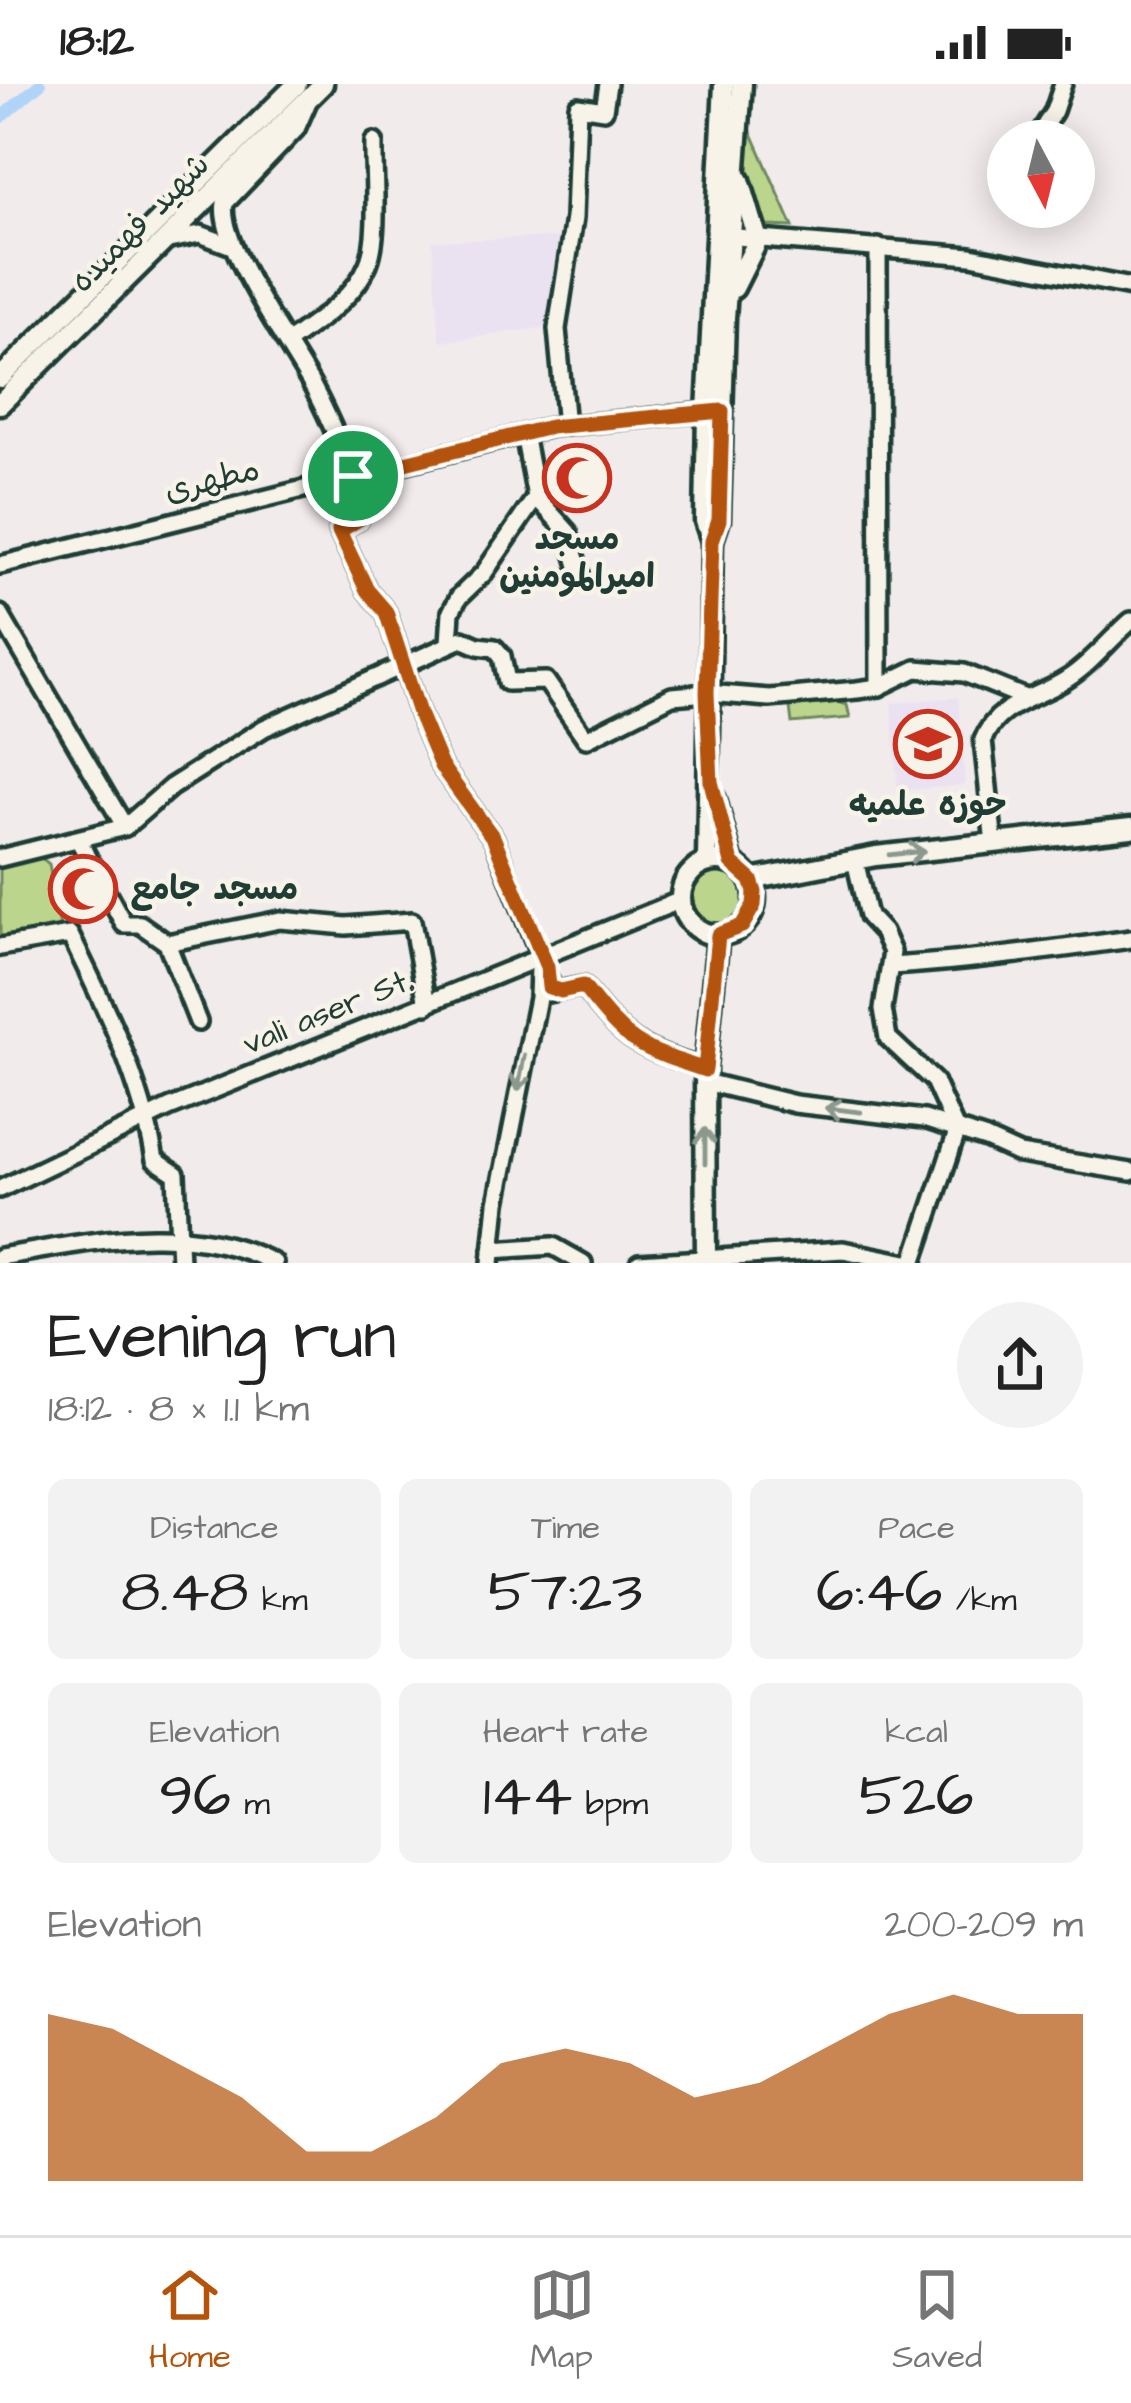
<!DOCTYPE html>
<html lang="en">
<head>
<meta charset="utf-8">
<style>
	body { margin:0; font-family:"Architects Daughter","Playpen Sans Arabic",sans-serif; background:#f2f2f2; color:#222; height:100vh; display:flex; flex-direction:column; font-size:45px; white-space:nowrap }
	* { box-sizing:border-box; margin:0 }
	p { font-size:39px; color:#767676 }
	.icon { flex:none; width:66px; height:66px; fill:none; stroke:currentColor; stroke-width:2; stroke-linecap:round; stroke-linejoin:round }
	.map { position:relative; height:1179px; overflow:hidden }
	.details { display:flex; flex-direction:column; background:#fff; flex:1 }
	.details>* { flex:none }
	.needle { width:78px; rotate:173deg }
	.controls { position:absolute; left:987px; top:36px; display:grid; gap:24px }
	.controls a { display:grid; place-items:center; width:108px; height:108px; border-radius:50%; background:#fff; box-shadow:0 6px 30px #0003; font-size:60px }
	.pin { position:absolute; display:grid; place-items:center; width:102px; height:102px; color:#fff; margin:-51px; border:6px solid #fff; border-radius:50%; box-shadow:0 3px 12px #0007 }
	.round { display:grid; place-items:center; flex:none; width:126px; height:126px; border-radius:63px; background:#f2f2f2 }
	.headline { display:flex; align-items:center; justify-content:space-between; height:204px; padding:0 48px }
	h1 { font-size:66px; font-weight:600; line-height:90px }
	.figures { display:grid; grid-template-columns:repeat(3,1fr); gap:18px; height:204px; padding:12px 48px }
	.figures div { display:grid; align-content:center; border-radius:18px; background:#f2f2f2; text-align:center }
	.figures b { font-size:60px; font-weight:600 }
	.figures small { font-size:33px; font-weight:400 }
	.figures p { font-size:33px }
	.chart { height:336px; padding:24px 48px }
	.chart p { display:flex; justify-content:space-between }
	.chart svg { width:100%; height:216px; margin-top:12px; fill:#b45309; opacity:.7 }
	.status { display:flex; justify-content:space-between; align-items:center; height:84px; padding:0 60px; background:#fff; direction:ltr }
	.status svg { height:33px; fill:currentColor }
	.tab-bar { display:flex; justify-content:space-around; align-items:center; height:168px; border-top:3px solid #e0e0e0; background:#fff; font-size:33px; color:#767676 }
	.tab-bar a { display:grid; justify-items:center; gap:6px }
	.tab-bar .current { color:#b45309 }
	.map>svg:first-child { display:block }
	.built { fill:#ebe2f1 }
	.green { fill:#bcd58c; stroke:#6e8960; stroke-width:3 }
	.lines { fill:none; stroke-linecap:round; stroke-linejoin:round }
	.canal { stroke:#afd4f8; stroke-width:12 }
	.minor-casing { stroke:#1f3d34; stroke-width:24 }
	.major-casing { stroke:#1f3d34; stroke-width:27 }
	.minor { stroke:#f7f3e8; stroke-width:15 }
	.major { stroke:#f7f3e8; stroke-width:18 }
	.oneway { stroke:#8b988e }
	.route-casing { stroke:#fff; stroke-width:24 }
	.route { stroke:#b45309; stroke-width:15 }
	.labels { text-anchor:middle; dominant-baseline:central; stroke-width:9; stroke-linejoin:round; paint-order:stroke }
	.street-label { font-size:33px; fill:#1f3d34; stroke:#f7f3e8 }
	.poi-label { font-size:33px; font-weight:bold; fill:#1f3d34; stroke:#f7f3e8 }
</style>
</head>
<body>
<div class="status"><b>18:12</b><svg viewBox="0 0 49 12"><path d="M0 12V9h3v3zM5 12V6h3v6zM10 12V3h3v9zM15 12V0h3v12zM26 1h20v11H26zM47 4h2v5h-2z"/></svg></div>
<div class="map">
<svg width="1131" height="1179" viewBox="0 0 1131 1179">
	<rect width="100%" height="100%" fill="#f2ebec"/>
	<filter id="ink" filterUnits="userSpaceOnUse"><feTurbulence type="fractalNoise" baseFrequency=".00833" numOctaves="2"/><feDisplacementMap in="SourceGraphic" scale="24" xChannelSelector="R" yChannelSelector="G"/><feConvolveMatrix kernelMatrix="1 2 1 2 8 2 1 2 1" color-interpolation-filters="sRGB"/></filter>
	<g filter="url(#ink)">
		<!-- built -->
		<g class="built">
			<polygon points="560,153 549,243 440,258 432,157"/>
			<polygon points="958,613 965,701 898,707 891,619"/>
		</g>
		<!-- green -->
		<g class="green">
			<polygon points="743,29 793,143 767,142 741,80"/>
			<polygon points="836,618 847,621 850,634 792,639 790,623"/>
			<polygon points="39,772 49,780 61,850 0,870 0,785"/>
			<circle cx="718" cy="814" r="26"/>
		</g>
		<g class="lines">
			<!-- canal -->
			<polyline class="canal" points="0,34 40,0"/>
			<!-- minor casing -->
			<g class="minor-casing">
				<g id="minor">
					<path d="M 307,20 L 296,45 L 225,119 C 217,160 292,264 314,305 C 329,333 341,362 353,392"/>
					<polyline points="1035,57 1054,27 1063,0"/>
					<polyline points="724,152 971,172 1131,203"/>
					<polyline points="164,157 200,150 232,162"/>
					<polyline points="878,163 879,603"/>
					<path d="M 287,259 C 317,237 354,215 368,180 C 380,152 373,90 374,58"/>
					<polyline points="566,342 557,245 574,134 578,22 604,26 608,0"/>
					<polyline points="524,350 536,413 568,448 580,489"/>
					<polyline points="344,394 359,435 339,447 367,506 386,528 420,632 441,682 494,755 553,906"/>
					<polyline points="0,481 551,343 717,327"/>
					<polyline points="0,530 125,743"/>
					<polyline points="449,559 451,528 459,513 484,489 536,413"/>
					<polyline points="79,757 124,840 140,840 167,859"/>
					<path d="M 994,760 L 983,656 C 997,619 1037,615 1067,595 C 1090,581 1110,555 1131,537"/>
					<polyline points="0,774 125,743 171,703 264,644 462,555 478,562 495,564 502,572 507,598 546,597 586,655 672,612 707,609 769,614 857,606 879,603 916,585 964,589 1026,614"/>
					<polyline points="855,776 868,832 883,848 892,868 883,925 888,954 934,997 957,1048"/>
					<polyline points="167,859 280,836 346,842 412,837 427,921"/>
					<polyline points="167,859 198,938"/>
					<path d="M 0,863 L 70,851 C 106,924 141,995 155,1076 L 176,1090 L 180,1179"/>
					<path d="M 891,882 C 972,877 1051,866 1131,855"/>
					<path d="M 548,909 L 583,902 C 628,960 636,963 705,985"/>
					<polyline points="705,998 795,1020 924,1035 986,1055 1019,1070 1131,1088"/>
					<polyline points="0,1105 169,1024 681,816"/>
					<polyline points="492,1166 553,1162 583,1179"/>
					<path d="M 0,1173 C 90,1158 189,1134 274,1179"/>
					<polyline points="491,1179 497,1119 538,914 539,883"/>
					<polyline points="639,1179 843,1166 907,1179"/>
					<polyline points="913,1179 957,1048"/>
				</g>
			</g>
			<!-- major casing -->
			<g class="major-casing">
				<g id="major">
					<polyline points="734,204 758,156 740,96"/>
					<polyline points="0,294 297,0"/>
					<polyline points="0,320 323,0"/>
					<polyline points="712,457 705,437 707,328 724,0"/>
					<polyline points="715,715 732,779"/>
					<circle cx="718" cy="814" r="37"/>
					<polyline points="707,778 712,457 719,436 725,234 742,0"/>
					<polyline points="751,796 876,772 1131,744"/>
					<polyline points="706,1179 705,985 718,851"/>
				</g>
			</g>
			<!-- minor -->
			<use href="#minor" class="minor"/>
			<!-- major -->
			<use href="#major" class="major"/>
		</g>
		<!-- one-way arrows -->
		<defs><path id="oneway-shaft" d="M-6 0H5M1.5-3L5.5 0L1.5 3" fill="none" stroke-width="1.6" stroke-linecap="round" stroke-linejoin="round" transform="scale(3)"/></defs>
		<g class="oneway">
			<use href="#oneway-shaft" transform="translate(907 769) rotate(-6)"/>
			<use href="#oneway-shaft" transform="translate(521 989) rotate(101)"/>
			<use href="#oneway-shaft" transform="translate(843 1026) rotate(-173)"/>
			<use href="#oneway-shaft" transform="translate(705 1062) rotate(-90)"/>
		</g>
	</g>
	<g class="lines" filter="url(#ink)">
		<!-- route casing -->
		<g class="route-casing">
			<path id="route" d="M 722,327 L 719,436 L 712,457 L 707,609 L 711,698 L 732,779 L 751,796 L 755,808 L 754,821 L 742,842 L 718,851 L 705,986 C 636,963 628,960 583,902 L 561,907 L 549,903 L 547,883 L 494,755 L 441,682 L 420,632 L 386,528 L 367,506 L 339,447 L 359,435 L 344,394 L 550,343 Z"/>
		</g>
		<!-- route -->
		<use href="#route" class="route"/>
	</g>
	<!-- icons -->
	<defs>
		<g id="mosque-ring" transform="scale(3.45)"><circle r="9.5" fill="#f7f3e8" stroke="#c8321e" stroke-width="1.5"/><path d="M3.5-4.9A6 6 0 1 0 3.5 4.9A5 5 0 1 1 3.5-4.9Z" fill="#c8321e"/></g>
		<g id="university-ring" transform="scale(3.45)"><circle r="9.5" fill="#f7f3e8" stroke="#c8321e" stroke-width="1.5"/><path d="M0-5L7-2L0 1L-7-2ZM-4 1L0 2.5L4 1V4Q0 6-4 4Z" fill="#c8321e"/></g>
	</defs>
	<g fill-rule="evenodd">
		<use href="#mosque-ring" x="577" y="394"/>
		<use href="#university-ring" x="928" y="660"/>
		<use href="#mosque-ring" x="83" y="805"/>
	</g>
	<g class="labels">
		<!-- street labels -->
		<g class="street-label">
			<text transform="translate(140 139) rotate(-45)">شهید فهمیده</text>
			<text transform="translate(212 396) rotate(-14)">مطهری</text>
			<text transform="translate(327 928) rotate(-22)">vali aser St.</text>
		</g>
		<!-- poi labels -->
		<g class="poi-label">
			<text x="577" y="455">مسجد<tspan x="577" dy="38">امیرالمومنین</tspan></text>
			<text x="928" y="721">حوزه علمیه</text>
			<text x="130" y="805" text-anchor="start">مسجد جامع</text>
		</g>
	</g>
</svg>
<div class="controls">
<a><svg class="needle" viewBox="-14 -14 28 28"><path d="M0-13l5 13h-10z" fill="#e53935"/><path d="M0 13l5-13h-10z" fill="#767676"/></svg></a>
</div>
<div class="pin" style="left:353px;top:392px;background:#1e9e55"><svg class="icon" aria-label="arrive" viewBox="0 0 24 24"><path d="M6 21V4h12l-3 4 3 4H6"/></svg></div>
</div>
<section class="details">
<div class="headline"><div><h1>Evening run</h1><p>18:12 · 8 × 1.1 km</p></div><a class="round"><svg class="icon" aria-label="share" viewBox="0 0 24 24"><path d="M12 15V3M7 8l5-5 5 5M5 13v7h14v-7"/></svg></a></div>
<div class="figures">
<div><p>Distance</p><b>8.48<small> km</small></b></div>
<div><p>Time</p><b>57:23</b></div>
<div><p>Pace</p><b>6:46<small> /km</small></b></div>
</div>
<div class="figures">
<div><p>Elevation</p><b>96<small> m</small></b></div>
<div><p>Heart rate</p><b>144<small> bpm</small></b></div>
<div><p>kcal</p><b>526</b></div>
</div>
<div class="chart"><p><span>Elevation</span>200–209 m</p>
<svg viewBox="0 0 160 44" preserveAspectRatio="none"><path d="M0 44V10L10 13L20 20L30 27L40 38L50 38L60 31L70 20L80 17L90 20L100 27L110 24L120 17L130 10L140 6L150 10L160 10V44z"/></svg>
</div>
</section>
<nav class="tab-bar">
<a class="current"><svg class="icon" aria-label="home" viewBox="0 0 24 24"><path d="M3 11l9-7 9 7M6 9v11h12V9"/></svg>Home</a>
<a><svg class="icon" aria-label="map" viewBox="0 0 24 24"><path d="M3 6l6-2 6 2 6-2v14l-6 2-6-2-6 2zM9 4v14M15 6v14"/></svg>Map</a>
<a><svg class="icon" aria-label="saved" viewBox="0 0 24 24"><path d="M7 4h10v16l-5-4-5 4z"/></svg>Saved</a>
</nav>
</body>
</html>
